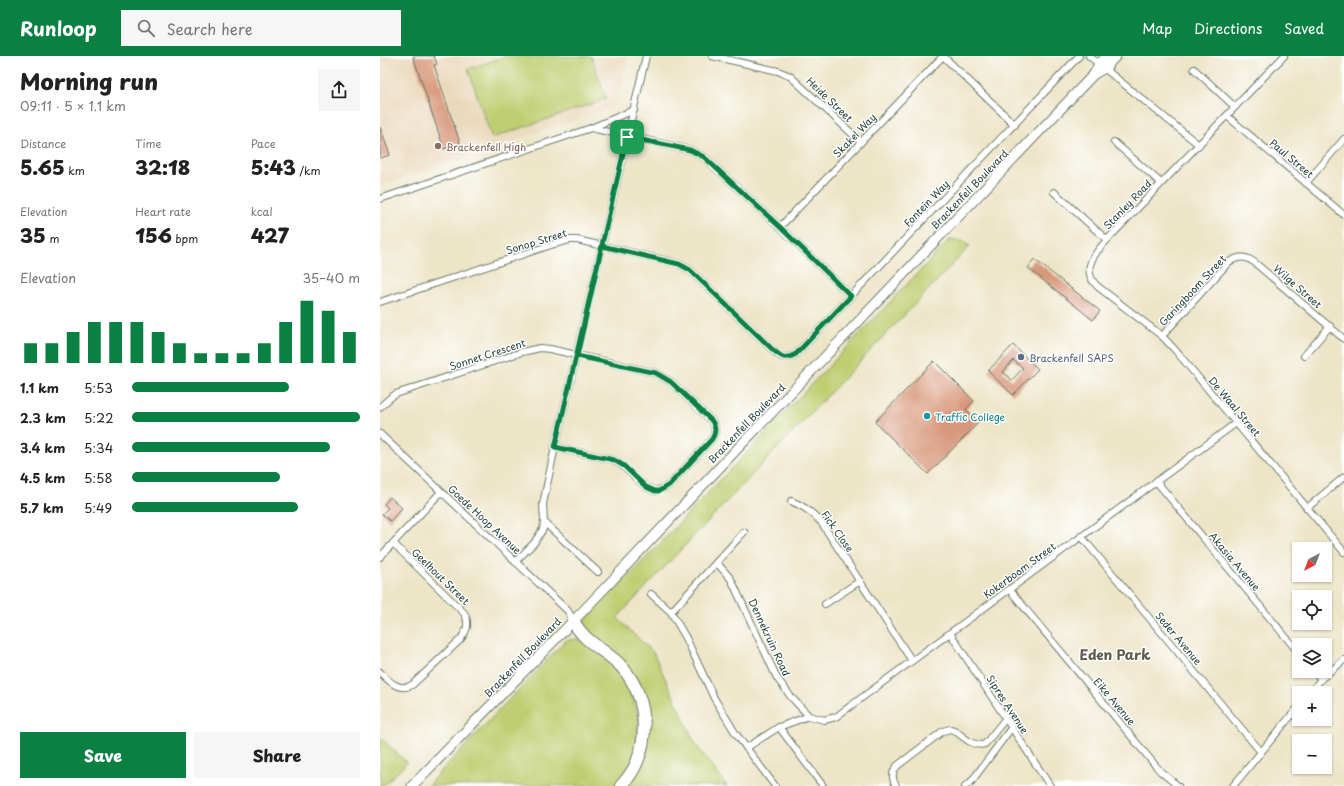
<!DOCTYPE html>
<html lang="en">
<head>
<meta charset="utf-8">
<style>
	body { margin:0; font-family:"Playpen Sans",sans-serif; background:#f6f6f6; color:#222; height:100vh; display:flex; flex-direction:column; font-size:15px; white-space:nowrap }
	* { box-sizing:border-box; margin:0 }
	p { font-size:13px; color:#767676 }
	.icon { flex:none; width:22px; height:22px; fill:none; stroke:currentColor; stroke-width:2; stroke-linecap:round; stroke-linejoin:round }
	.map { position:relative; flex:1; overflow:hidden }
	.panel { display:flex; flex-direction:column; background:#fff; width:380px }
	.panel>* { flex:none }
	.needle { width:26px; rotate:222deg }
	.buttons { position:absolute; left:912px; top:486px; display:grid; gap:8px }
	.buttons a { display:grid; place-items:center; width:40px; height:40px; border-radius:0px; background:#fff; box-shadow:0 1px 3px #0004; font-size:20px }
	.pin { position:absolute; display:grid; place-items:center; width:34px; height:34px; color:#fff; margin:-17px; border-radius:8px; box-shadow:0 2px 6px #0006 }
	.round { display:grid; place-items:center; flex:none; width:42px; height:42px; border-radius:0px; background:#f6f6f6 }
	.head { display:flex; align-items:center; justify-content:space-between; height:68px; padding:0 20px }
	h1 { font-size:22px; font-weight:800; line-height:30px }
	.figures { display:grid; grid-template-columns:repeat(3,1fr); gap:6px; height:68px; padding:4px 20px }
	.figures div { display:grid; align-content:center }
	.figures b { font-size:20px; font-weight:800 }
	.figures small { font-size:11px; font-weight:400 }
	.figures p { font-size:11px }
	.chart { height:112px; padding:8px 20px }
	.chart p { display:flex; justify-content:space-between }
	.chart svg { width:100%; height:72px; margin-top:4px; stroke:#0b8043; stroke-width:6 }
	.cta { display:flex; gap:8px; margin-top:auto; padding:8px 20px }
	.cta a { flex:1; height:46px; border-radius:0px; background:#0b8043; color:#fff; font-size:16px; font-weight:800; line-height:46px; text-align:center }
	.cta a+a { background:#f6f6f6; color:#222 }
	ul { padding:0 20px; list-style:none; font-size:13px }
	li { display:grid; grid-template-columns:64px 48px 1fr; align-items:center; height:30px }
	li i { height:10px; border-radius:5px; background:#0b8043 }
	header { display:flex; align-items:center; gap:24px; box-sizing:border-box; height:56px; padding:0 20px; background:#0b8043; color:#fff }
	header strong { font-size:19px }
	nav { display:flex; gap:22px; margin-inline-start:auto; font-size:14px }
	.search { width:280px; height:36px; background:#f6f6f6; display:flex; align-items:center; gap:10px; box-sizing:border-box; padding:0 14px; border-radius:0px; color:#767676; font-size:15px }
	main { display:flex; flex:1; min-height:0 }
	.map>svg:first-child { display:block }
	.built { fill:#ead8ba }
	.green { fill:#bfce71; stroke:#6f8652 }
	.building { fill:#d8987b; fill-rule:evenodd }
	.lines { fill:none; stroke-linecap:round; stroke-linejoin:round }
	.street-casing { stroke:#677867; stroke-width:8 }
	.secondary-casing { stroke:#677867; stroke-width:11 }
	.highway-casing { stroke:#677867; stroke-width:14 }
	.street { stroke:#fff; stroke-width:6 }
	.secondary { stroke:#fff; stroke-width:9 }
	.highway { stroke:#fff; stroke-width:12 }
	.route-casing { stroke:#fff; stroke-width:8 }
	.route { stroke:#0b8043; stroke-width:5 }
	.education-dot { fill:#8d6e63; stroke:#fff; stroke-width:1.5 }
	.service-dot { fill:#5c6f8a; stroke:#fff; stroke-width:1.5 }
	.culture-dot { fill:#0f9aa8; stroke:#fff; stroke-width:1.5 }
	.labels { text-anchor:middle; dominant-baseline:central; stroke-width:3; stroke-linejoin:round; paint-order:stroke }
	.street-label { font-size:10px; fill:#1f3d34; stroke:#fff }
	.education-label { font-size:10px; fill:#785e54; stroke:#fff; text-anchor:start }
	.service-label { font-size:10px; fill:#4e5e75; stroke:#fff; text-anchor:start }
	.culture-label { font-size:10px; fill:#0d838f; stroke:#fff; text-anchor:start }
	.district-label { font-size:14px; font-weight:bold; fill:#605d4d; stroke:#fff }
</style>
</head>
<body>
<header>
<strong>Runloop</strong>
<div class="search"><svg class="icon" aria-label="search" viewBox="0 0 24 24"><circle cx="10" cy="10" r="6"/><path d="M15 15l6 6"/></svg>Search here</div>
<nav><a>Map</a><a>Directions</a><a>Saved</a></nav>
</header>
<main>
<section class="panel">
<div class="head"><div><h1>Morning run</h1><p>09:11 · 5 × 1.1 km</p></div><a class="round"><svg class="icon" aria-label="share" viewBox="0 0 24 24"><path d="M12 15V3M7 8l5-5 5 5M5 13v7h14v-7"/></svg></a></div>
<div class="figures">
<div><p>Distance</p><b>5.65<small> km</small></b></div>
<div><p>Time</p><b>32:18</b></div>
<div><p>Pace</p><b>5:43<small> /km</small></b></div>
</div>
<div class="figures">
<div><p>Elevation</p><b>35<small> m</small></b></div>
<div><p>Heart rate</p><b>156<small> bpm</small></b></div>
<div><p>kcal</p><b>427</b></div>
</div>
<div class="chart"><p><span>Elevation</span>35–40 m</p>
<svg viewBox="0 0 160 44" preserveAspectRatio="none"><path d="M5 44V32M15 44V32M25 44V25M35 44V19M45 44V19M55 44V19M65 44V25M75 44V32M85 44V38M95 44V38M105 44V38M115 44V32M125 44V19M135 44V6M145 44V12M155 44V25"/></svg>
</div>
<ul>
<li><b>1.1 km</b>5:53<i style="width:69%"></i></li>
<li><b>2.3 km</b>5:22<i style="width:100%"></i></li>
<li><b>3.4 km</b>5:34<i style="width:87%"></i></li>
<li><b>4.5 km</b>5:58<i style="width:65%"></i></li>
<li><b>5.7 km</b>5:49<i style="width:73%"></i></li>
</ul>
<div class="cta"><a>Save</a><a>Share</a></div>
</section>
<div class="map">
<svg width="964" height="730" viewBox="0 0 964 730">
	<rect width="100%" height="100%" fill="#fff"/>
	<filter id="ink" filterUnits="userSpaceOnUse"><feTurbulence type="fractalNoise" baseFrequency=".025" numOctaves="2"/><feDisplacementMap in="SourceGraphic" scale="8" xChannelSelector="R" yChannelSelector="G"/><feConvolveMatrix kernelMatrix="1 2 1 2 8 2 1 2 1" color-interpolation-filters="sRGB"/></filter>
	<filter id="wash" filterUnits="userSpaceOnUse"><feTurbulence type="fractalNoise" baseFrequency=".012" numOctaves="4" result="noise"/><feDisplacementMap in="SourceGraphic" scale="16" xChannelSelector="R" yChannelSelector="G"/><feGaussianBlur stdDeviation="0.9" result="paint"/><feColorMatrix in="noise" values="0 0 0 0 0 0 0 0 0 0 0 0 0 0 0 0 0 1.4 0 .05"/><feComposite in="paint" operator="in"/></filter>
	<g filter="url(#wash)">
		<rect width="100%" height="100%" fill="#ede5c7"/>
		<!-- built -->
		<polygon class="built" points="0,0 249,0 239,43 233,51 0,130"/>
		<!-- green -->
		<g class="green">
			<polygon points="126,0 211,0 226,43 112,82 88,13"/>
			<path d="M 570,183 L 582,185 L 590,190 L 312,482 L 237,562 L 273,596 L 316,689 L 347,730 L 245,730 L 247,728 L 266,650 L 203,571 C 203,557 236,531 247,522 Z"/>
			<polygon points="196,583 200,584 226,602 233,608 251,633 259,663 255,701 236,730 47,730 184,586 188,584"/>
			<polygon points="0,681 27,707 3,730 0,730"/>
		</g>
		<g id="blocks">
			<!-- building -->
			<g class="building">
				<polygon points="33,0 54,0 57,8 54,9 80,87 64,93"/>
				<polygon points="0,71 10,99 0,102"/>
				<polygon points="654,203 720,255 713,264 648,212"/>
				<path d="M 633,289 L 658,313 L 633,339 L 608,315 ZM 633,304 L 643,312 L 632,324 L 623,316 Z"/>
				<polygon points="554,305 594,345 586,353 599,366 548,418 495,366"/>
				<polygon points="10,441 22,452 10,465 2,458 8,452 4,448"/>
			</g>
		</g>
	</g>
	<g filter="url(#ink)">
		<use href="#blocks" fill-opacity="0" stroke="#677867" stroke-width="1"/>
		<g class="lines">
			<!-- street casing -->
			<g class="street-casing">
				<g id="street">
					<polyline points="332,0 398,15 410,20 481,86"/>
					<polyline points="563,0 635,69"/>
					<polyline points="709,0 819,89"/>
					<path d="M 904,0 L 727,184 C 715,197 700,213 717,230 L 782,280 L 796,295 L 964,496"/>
					<polyline points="814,13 855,51"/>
					<polyline points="847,60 964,159"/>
					<polyline points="211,72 310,94 324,101 400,171 471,240"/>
					<polyline points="734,86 781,127"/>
					<polyline points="926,127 964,83"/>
					<polyline points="674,136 727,184"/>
					<polyline points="0,143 211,72 254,54"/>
					<polyline points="400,171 563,0"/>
					<path d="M 0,246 L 174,188 L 190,184 L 197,184 L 292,206 L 299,208 L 310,214 L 397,298 C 403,303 409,302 416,298 L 699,0"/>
					<path d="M 782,280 L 849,206 C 859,200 865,200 874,206 L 964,283"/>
					<polyline points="924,300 950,270"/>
					<path d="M 0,351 L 10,342 L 16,338 L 142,296 L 160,292 L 170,293 L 276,317 L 291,326 L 332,365 C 336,372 336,376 332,383 L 289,429 L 284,432 L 275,435 L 266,431 L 244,411 L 234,404 L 175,391"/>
					<polyline points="0,378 188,555 193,564"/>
					<polyline points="776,425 919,597"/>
					<path d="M 411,445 C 424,450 432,456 441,466 L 532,605"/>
					<polyline points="927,452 964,421"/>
					<polyline points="164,466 218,516"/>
					<polyline points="701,480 881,696"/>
					<polyline points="0,501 61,436"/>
					<polyline points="135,506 154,487 163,473 164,466 163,448 175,391 266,0"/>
					<polyline points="337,507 351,523 397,622 411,641 429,660 444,664 456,661 461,657 856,367"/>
					<polyline points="629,533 780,715 798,730"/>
					<polyline points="271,538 291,556 306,582 334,642 356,678 395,730"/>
					<polyline points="445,548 480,525"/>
					<polyline points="291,556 364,476"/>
					<polyline points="570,577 670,730"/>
					<polyline points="934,615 941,623"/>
					<path d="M 0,616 C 9,625 18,636 32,629 L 80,584 C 87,575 90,567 84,557 L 13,487"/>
					<polyline points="930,637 941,623 964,604"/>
					<polyline points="399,671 443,730"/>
					<polyline points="366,692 399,671 429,660"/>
					<path d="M 516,730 C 512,723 511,717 517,710 L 563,675 L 570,673 L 574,674 C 583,680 593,692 605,688 L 626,662"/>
					<polyline points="585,730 591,726 632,671"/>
					<polyline points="853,730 919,650"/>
				</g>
			</g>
			<!-- secondary casing -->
			<g class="secondary-casing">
				<g id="secondary">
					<polyline points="714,18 719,8 727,0"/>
					<polyline points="32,730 203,555 714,18 725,12 736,0"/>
				</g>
			</g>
			<!-- highway casing -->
			<g class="highway-casing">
				<path id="highway" d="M 193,564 C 203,586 226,594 241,610 C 271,643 272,698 241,730"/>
			</g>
			<!-- street -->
			<use href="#street" class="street"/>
			<!-- secondary -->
			<use href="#secondary" class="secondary"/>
			<!-- highway -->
			<use href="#highway" class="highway"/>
		</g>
	</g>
	<g class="lines" filter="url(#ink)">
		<!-- route casing -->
		<g class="route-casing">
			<path id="route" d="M 247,81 L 175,391 L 234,404 L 244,410 L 266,431 L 275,435 L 279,435 L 289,429 L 332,383 C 336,376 336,372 332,365 L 291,326 L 276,317 L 197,300 L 222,190 L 299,208 L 310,214 L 391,292 C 400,300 404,305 416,298 L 471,240 L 400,171 L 324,101 L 310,94 L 247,81"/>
		</g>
		<!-- route -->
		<use href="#route" class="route"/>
	</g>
	<!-- markers -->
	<circle class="education-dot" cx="58" cy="90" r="4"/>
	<circle class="service-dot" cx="641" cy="301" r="4"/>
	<circle class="culture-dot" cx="547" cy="360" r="4"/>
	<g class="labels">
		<!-- street labels -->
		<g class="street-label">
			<text transform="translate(450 43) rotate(44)">Heide Street</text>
			<text transform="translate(474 79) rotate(-46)">Skakel Way</text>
			<text transform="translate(912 102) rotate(40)">Paul Street</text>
			<text transform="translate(589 133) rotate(-46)">Brackenfell Boulevard</text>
			<text transform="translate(546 147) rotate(-46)">Fontein Way</text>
			<text transform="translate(747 148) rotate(-46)">Stanley Road</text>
			<text transform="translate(156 185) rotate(-17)">Sonop Street</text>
			<text transform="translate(918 230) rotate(41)">Wilge Street</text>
			<text transform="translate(812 234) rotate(-47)">Garingboom Street</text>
			<text transform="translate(107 298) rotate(-18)">Sonnet Crescent</text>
			<text transform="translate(855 350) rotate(50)">De Waal Street</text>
			<text transform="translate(366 367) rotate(-46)">Brackenfell Boulevard</text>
			<text transform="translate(105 463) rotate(43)">Goede Hoop Avenue</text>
			<text transform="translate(458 475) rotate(55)">Fick Close</text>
			<text transform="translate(855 505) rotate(50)">Akasia Avenue</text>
			<text transform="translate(639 514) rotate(-36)">Kokerboom Street</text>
			<text transform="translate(61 520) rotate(44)">Geelhout Street</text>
			<text transform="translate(390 581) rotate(65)">Dennekruin Road</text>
			<text transform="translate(799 582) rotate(50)">Seder Avenue</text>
			<text transform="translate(142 601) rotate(-46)">Brackenfell Boulevard</text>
			<text transform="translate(735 645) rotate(50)">Eike Avenue</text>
			<text transform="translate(628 648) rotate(57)">Sipres Avenue</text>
		</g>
		<!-- education labels -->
		<g class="education-label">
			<text x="66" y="90">Brackenfell High</text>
		</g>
		<!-- service labels -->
		<g class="service-label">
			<text x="649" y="301">Brackenfell SAPS</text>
		</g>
		<!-- culture labels -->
		<g class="culture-label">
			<text x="555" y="360">Traffic College</text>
		</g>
		<!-- district labels -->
		<g class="district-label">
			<text x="735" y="598">Eden Park</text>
		</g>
	</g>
</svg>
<div class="buttons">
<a><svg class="needle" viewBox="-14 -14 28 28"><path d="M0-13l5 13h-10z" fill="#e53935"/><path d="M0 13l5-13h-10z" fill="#767676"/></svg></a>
<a><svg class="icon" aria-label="locate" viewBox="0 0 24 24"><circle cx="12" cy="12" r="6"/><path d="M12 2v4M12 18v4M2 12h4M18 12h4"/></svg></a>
<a><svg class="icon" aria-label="layers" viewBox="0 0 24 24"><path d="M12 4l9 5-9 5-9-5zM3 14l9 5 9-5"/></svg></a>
<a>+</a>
<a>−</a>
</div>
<div class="pin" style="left:247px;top:81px;background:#1e9e55"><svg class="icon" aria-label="arrive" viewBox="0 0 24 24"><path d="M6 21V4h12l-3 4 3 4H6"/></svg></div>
</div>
</main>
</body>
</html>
